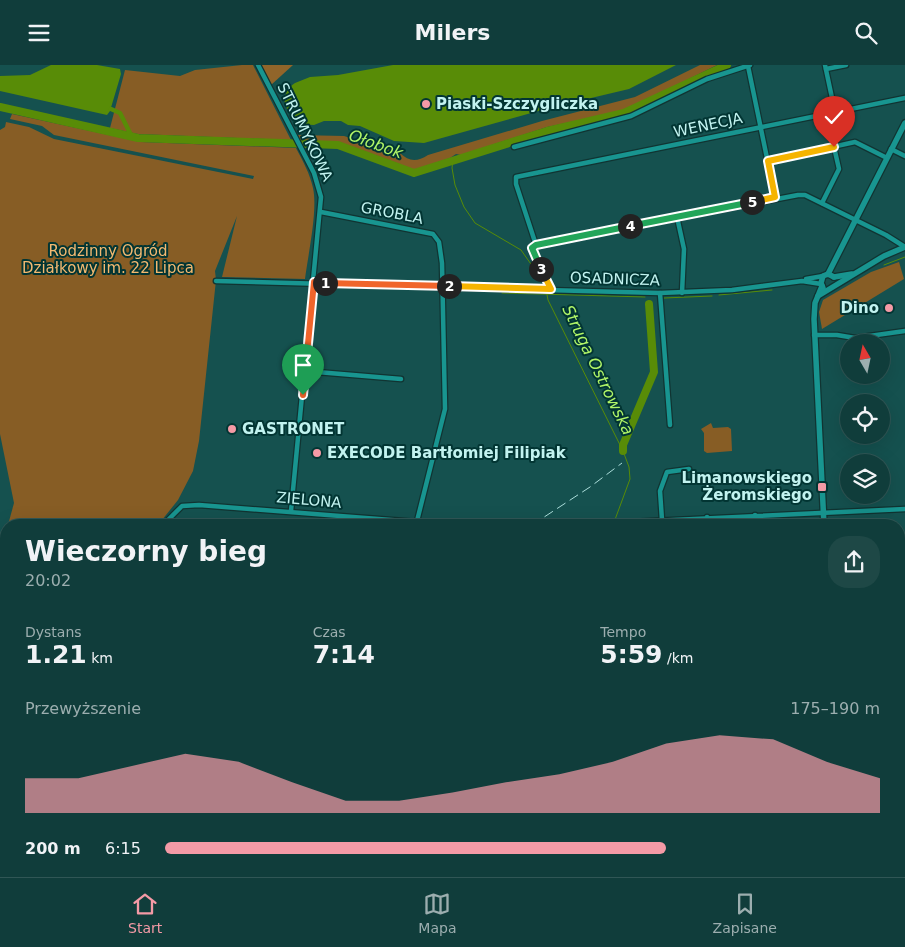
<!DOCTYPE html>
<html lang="pl">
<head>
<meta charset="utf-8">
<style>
	body { margin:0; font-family:"DejaVu Sans",sans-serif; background:#1e4846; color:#f1f3f6; height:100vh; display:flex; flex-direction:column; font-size:19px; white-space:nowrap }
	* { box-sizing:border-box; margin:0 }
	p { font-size:16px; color:#9caeaf }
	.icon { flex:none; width:28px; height:28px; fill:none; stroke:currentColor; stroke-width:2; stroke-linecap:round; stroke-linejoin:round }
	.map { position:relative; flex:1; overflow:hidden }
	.sheet { position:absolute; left:0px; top:454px; width:905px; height:359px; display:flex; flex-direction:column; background:#103d3b; border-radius:20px 20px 0 0; box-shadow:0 5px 20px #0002,0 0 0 1px #305655 }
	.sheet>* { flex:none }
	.needle { width:32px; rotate:351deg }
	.fabs { position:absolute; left:840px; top:269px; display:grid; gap:10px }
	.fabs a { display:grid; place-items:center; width:50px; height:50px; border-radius:50%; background:#103d3b; box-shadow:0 5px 20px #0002,0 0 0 1px #305655; font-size:25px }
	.pin { position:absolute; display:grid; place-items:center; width:42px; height:42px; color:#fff; margin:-51px -21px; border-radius:50% 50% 50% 0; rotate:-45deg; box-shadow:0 0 5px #0007 }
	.pin .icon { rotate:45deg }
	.km { position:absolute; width:25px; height:25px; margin:-12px; border-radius:50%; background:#222; color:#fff; font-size:14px; line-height:25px; text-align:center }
	.round { display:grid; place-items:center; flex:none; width:52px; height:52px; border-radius:20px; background:#1e4846 }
	.overview { display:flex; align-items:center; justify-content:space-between; height:85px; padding:0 25px }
	h1 { font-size:28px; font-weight:800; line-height:38px }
	.figures { display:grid; grid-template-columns:repeat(3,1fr); gap:8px; height:85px; padding:5px 25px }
	.figures div { display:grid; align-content:center }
	.figures b { font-size:25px; font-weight:800 }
	.figures small { font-size:14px; font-weight:400 }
	.figures p { font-size:14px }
	.chart { height:140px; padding:10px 25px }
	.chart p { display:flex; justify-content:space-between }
	.chart svg { width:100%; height:90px; margin-top:5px; fill:#f49aa6; opacity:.7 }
	ul { padding:0 25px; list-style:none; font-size:16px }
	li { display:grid; grid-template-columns:80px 60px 1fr; align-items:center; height:38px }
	li i { height:12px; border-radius:6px; background:#f49aa6 }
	header { display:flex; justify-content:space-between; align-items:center; height:65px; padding:0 25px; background:#103d3b; font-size:22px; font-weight:800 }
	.tab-bar { display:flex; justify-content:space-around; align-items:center; height:70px; border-top:1px solid #305655; background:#103d3b; font-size:14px; color:#9caeaf }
	.tab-bar a { display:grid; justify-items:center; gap:2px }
	.tab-bar .on { color:#f49aa6 }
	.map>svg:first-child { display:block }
	.green { fill:#875d25 }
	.forest { fill:#91652a }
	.water { fill:#588c07 }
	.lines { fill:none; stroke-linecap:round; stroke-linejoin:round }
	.stream { stroke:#588c07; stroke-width:1 }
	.canal { stroke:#588c07; stroke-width:4.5 }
	.river { stroke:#588c07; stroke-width:8 }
	.minor-casing { stroke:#113432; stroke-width:7 }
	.tertiary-casing { stroke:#113432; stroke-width:8 }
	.minor { stroke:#189590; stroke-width:4.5 }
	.tertiary { stroke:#189590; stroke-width:5.5 }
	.rail { stroke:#acdedb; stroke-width:1; stroke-dasharray:10 5; stroke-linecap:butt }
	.split-1-casing { stroke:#fff; stroke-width:10 }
	.split-2-casing { stroke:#fff; stroke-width:10 }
	.split-3-casing { stroke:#fff; stroke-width:10 }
	.split-4-casing { stroke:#fff; stroke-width:10 }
	.split-5-casing { stroke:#fff; stroke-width:10 }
	.split-6-casing { stroke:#fff; stroke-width:10 }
	.split-1 { stroke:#f0652b; stroke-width:6 }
	.split-2 { stroke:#f0652b; stroke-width:6 }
	.split-3 { stroke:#f5b400; stroke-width:6 }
	.split-4 { stroke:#22a559; stroke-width:6 }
	.split-5 { stroke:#22a559; stroke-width:6 }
	.split-6 { stroke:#f5b400; stroke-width:6 }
	.poi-dot { fill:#f49aa6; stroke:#023533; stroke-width:2 }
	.labels { text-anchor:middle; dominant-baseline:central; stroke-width:4; stroke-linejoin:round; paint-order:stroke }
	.poi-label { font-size:15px; font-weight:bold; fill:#c2f3f0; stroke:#023533; text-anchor:start }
	.street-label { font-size:15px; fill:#c2f3f0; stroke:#023533 }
	.park-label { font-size:15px; fill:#f3b971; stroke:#023533 }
	.water-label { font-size:16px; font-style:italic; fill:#b1f668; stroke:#023533 }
</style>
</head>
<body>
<header><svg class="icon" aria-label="menu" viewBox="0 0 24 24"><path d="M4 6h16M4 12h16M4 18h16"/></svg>Milers<svg class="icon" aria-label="search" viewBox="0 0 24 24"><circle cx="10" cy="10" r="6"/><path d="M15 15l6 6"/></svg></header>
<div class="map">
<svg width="905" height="812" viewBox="0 0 905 812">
	<rect width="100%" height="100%" fill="#15514f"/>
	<!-- green -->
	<g class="green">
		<polygon points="242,0 253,0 291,75 138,69 110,63 125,5 180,11 195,5"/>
		<path d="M 700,0 L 717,0 L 624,46 L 547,62 L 461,90 L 456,89 L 450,93 L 414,105 L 338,78 L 302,78 L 297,70 L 344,71 L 400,88 C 409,97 417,97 428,90 L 542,56 L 635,32 Z"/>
		<path d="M 12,49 L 141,77 L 296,83 C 303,96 310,109 313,123 C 318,145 308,190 305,214 L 222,212 L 237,151 L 215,206 L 216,215 L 199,376 L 193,406 L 178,435 L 158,460 L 8,460 L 14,438 L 0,369 L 0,65 L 5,62 L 6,57 L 29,62 L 54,74 L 253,114 L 254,111 L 54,70 L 42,61 L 10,54 Z"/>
		<polygon points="899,197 904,214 822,264 819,247 823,235 871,207"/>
		<polygon points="711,358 713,363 728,362 731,364 732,386 707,388 704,386 704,368 701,364"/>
		<polygon points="6,466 6,594 0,602 0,488"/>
		<polygon points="905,609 905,754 899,754 899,610"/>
		<polygon points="385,806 433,806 433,812 386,812"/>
		<polygon points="575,806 634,806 635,812 575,812"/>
	</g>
	<!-- forest -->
	<polygon class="forest" points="261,0 293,0 271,20"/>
	<!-- water -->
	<g class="water">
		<polygon points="51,0 97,0 120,4 121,9 110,46 107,50 0,26 0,11 30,10"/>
		<polygon points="393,0 676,0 629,24 549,43 424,78 394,76 360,61 348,60 341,56 324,56 314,60 296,59 286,42 284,34 288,23 295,18 310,12 338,10"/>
	</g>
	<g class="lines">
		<!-- stream -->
		<g class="stream">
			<polyline points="453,95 452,103 455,120 464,142 475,158 521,185 545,219 548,235 623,386 629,402 630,414 613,460"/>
			<polyline points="884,200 905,192"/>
			<polyline points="502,228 645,232"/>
			<polyline points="719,230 772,225"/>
			<polyline points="664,233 712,231"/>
		</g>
		<!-- canal -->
		<polyline class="canal" points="111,44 120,48 132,72"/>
		<!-- river -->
		<g class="river">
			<polyline points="0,42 138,73 338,80 414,108 547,66 624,48 727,0"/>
			<polyline points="623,386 623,380 654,307 649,239"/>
		</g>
		<!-- minor casing -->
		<g class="minor-casing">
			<g id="minor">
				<polyline points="258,0 314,108 321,132 291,446"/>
				<polyline points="825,0 835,47"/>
				<polyline points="748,1 775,132"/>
				<polyline points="826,4 846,0"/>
				<polyline points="514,82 631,51 707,14 750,0"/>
				<polyline points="891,84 905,91"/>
				<polyline points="768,96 855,77 887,93"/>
				<polyline points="822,138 839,104 834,82"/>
				<polyline points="321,147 433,169 439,177 442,198 445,344 416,460"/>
				<polyline points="677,152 684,184 682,228"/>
				<polyline points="536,180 798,130 805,130 886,170 905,182"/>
				<polyline points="806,214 823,211"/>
				<polyline points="216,216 660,228 732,225 802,216 821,219"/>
				<polyline points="551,224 533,187 532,183 536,180 516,119 516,112 905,33"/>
				<polyline points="660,228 670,360"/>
				<polyline points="814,270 837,270 855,273 905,266"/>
				<polyline points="305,306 401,314"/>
				<polyline points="755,450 755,460"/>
				<polyline points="707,452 707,460"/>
				<polyline points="662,455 660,426 667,407 689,404"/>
				<polyline points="163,460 182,441 199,440 417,457"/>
				<polyline points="623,460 630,457 905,444"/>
				<polyline points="0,666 6,658"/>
				<polyline points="0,745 6,758"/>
				<polyline points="30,806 32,812"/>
				<polyline points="218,806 235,812"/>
				<polyline points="380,806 381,812"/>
				<polyline points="475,806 475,812"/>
				<polyline points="573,806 573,812"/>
				<polyline points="652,806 653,812"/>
				<polyline points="208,812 212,806"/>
				<polyline points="320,812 321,806"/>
			</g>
		</g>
		<!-- tertiary casing -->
		<g class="tertiary-casing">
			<g id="tertiary">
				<polyline points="828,209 905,58"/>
				<polyline points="834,212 852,209"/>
				<polyline points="822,221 815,238 814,254 824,460"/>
				<polyline points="823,223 821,218 823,211 828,209 834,212"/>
				<polyline points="818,231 884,191 905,182"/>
				<polyline points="843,806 843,812"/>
			</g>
		</g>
		<!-- minor -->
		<use href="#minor" class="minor"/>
		<!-- tertiary -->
		<use href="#tertiary" class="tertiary"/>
		<!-- rail -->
		<g class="rail">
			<polyline points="532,460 590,422 622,398"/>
			<polyline points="199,812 203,806"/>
		</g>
	</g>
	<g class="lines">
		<!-- split-1 casing -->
		<g class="split-1-casing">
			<polyline id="split-1" points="303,330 314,217 325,218"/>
		</g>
		<!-- split-2 casing -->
		<g class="split-2-casing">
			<polyline id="split-2" points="325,218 449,221"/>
		</g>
		<!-- split-3 casing -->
		<g class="split-3-casing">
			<polyline id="split-3" points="449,221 551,224 541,204"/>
		</g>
		<!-- split-4 casing -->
		<g class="split-4-casing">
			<polyline id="split-4" points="541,204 532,183 536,180 630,161"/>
		</g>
		<!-- split-5 casing -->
		<g class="split-5-casing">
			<polyline id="split-5" points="630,161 752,137"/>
		</g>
		<!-- split-6 casing -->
		<g class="split-6-casing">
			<polyline id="split-6" points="752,137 775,132 768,96 834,82"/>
		</g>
		<!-- split-1 -->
		<use href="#split-1" class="split-1"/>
		<!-- split-2 -->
		<use href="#split-2" class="split-2"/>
		<!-- split-3 -->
		<use href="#split-3" class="split-3"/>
		<!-- split-4 -->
		<use href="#split-4" class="split-4"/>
		<!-- split-5 -->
		<use href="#split-5" class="split-5"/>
		<!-- split-6 -->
		<use href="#split-6" class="split-6"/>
	</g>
	<!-- markers -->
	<g class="poi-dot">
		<circle cx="426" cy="39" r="5"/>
		<circle cx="889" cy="243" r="5"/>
		<circle cx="232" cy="364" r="5"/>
		<circle cx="317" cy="388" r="5"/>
		<rect x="817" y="417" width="10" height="10" rx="2.5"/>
	</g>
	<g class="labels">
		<!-- poi labels -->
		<g class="poi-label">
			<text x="436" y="39">Piaski-Szczygliczka</text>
			<text x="879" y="243" text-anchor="end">Dino</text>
			<text x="242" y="364">GASTRONET</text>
			<text x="327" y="388">EXECODE Bartłomiej Filipiak</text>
			<text x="812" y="413" text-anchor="end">Limanowskiego<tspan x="812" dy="17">Żeromskiego</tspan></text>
		</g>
		<!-- street labels -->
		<g class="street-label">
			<text transform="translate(708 60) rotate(-12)">WENECJA</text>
			<text transform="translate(305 67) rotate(64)">STRUMYKOWA</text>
			<text transform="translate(392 148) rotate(11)">GROBLA</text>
			<text transform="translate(615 214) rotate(2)">OSADNICZA</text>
			<text transform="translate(309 435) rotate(5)">ZIELONA</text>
		</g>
		<!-- park labels -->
		<g class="park-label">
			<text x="108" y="186">Rodzinny Ogród<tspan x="108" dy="17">Działkowy im. 22 Lipca</tspan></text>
		</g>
		<!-- water labels -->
		<g class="water-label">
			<text transform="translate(376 79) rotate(20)">Ołobok</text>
			<text transform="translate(598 305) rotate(64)">Struga Ostrowska</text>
		</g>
	</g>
</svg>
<div class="fabs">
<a><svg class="needle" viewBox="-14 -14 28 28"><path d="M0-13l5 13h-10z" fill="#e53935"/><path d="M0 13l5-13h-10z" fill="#9caeaf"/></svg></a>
<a><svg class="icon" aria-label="locate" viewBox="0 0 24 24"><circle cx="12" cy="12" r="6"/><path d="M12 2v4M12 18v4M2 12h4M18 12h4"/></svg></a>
<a><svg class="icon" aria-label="layers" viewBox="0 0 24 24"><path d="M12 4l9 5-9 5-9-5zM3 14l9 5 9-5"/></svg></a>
</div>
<div class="pin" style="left:303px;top:330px;background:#1e9e55"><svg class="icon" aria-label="arrive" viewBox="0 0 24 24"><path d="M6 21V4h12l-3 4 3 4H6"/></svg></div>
<div class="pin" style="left:834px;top:82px;background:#d93025"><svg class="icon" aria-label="check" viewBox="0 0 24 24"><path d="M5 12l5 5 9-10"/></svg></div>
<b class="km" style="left:325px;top:218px">1</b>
<b class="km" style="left:449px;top:221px">2</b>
<b class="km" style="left:541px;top:204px">3</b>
<b class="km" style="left:630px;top:161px">4</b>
<b class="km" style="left:752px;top:137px">5</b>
<section class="sheet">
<div class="overview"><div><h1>Wieczorny bieg</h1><p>20:02</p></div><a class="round"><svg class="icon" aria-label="share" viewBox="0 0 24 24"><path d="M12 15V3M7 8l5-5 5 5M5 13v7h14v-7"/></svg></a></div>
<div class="figures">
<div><p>Dystans</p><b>1.21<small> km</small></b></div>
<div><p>Czas</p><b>7:14</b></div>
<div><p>Tempo</p><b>5:59<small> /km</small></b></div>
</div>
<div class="chart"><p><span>Przewyższenie</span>175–190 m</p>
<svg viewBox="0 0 160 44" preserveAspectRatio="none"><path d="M0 44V27L10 27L20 21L30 15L40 19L50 29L60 38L70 38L80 34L90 29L100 25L110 19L120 10L130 6L140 8L150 19L160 27V44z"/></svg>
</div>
<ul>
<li><b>200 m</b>6:15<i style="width:70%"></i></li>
</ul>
</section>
</div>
<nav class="tab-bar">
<a class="on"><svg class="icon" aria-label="home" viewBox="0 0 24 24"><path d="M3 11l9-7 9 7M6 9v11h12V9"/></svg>Start</a>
<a><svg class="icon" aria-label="map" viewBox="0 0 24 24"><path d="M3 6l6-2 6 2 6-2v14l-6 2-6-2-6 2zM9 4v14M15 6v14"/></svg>Mapa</a>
<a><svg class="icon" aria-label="saved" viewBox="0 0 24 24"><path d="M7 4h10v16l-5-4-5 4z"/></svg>Zapisane</a>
</nav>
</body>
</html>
